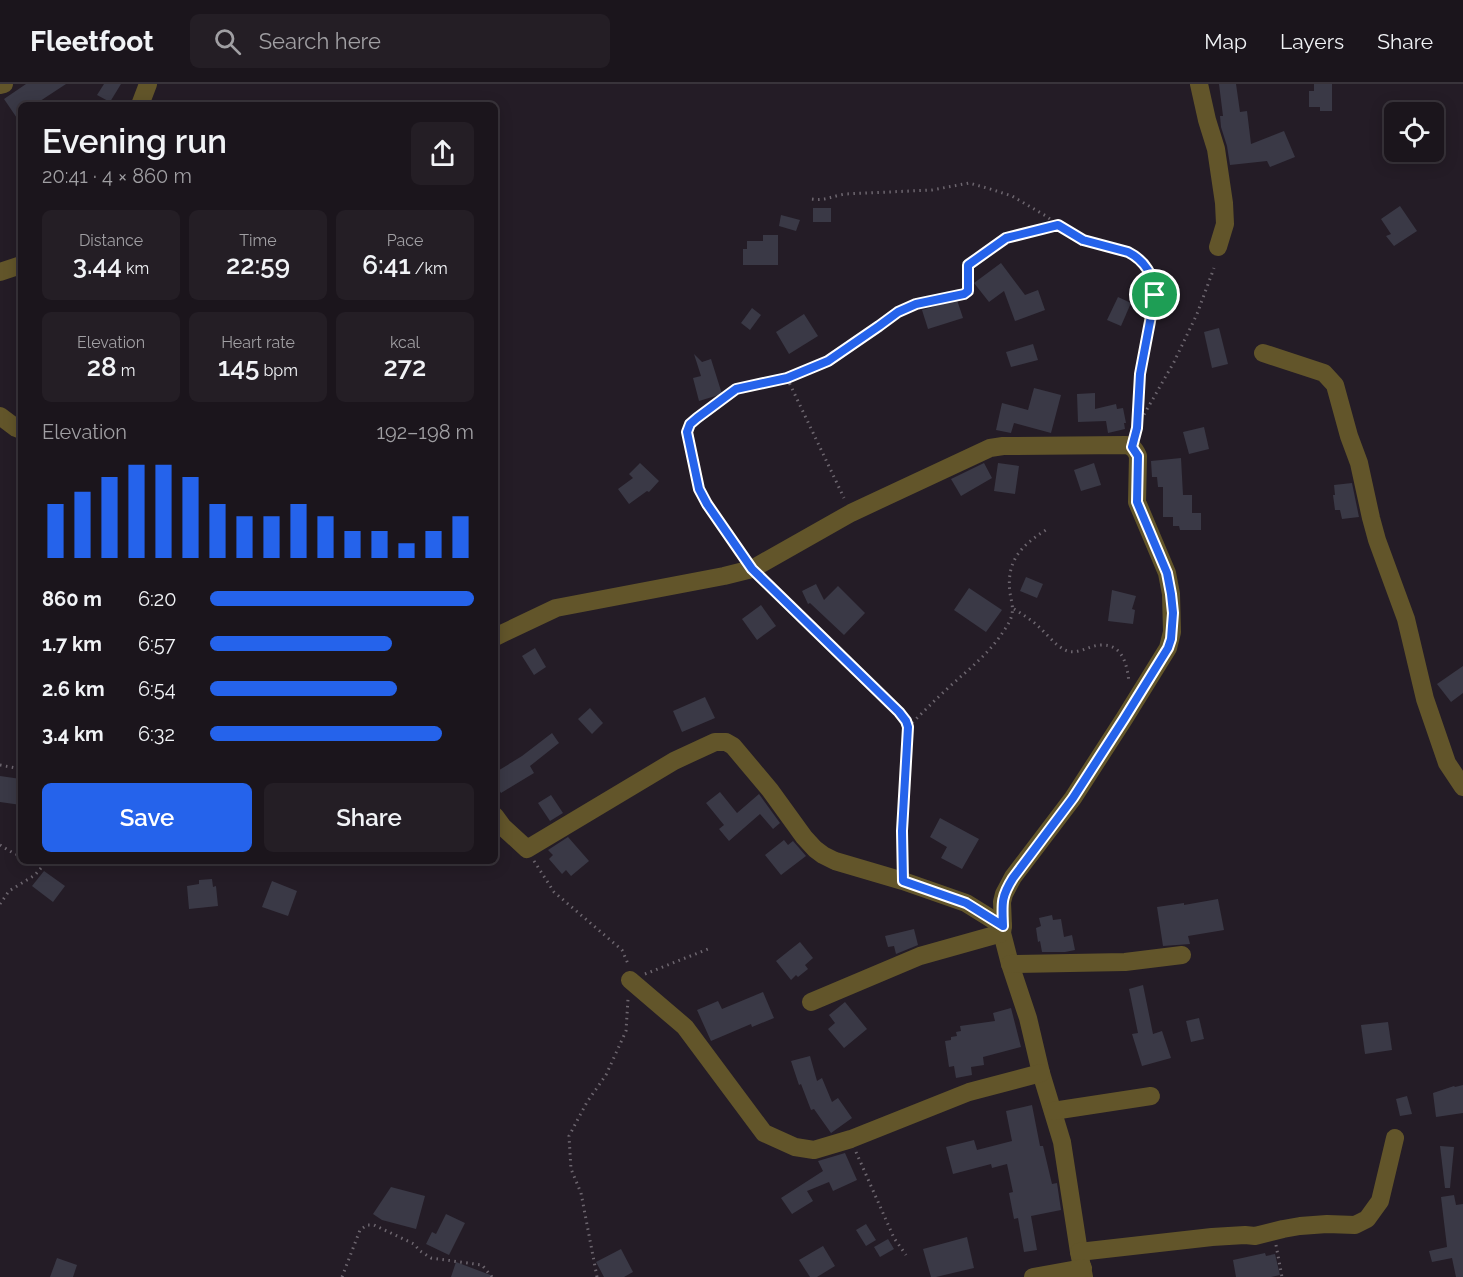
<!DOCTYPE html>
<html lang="en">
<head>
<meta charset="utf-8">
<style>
	body { margin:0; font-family:Raleway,sans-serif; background:#241e25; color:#f1f3f6; height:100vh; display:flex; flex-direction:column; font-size:22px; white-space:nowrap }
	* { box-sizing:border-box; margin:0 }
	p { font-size:20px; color:#a09fa3 }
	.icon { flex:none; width:33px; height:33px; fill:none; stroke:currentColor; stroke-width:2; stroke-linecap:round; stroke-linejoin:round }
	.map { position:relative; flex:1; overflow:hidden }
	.panel { position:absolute; left:18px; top:18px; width:480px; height:762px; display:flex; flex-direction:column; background:#1b151c; border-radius:9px; box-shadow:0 3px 15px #0003,0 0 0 2px #39343b }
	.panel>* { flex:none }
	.controls { position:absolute; left:1384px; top:18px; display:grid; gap:12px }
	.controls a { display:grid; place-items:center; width:60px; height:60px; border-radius:9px; background:#1b151c; box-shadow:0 3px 15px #0003,0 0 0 2px #39343b; font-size:30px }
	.pin { position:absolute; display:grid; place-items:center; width:51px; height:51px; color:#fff; margin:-26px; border:3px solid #fff; border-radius:50%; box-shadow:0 2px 6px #0007 }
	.round { display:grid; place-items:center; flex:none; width:63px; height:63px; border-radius:9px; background:#241e25 }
	.summary { display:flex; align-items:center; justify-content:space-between; height:102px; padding:0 24px }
	h1 { font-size:33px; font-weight:600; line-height:45px }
	.stats { display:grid; grid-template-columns:repeat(3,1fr); gap:9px; height:102px; padding:6px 24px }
	.stats div { display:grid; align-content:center; border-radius:9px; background:#241e25; text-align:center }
	.stats b { font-size:26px; font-weight:600 }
	.stats small { font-size:16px; font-weight:400 }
	.stats p { font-size:16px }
	.chart { height:168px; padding:12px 24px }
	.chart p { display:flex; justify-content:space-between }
	.chart svg { width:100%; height:108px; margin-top:6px; stroke:#2563eb; stroke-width:6 }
	.button { display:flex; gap:12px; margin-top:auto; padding:12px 24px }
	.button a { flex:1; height:69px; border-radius:9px; background:#2563eb; color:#fff; font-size:24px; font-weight:600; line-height:69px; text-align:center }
	.button a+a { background:#241e25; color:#f1f3f6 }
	ul { padding:0 24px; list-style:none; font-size:20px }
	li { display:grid; grid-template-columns:96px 72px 1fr; align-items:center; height:45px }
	li i { height:15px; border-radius:8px; background:#2563eb }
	header { display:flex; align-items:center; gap:36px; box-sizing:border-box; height:84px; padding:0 30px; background:#1b151c; border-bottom:2px solid #39343b }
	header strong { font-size:28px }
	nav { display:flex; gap:33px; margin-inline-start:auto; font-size:21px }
	.search { width:420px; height:54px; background:#241e25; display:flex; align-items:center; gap:15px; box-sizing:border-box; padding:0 21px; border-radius:9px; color:#a09fa3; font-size:22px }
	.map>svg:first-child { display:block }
	.building { fill:#3a3946 }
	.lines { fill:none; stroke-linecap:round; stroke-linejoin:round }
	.path { stroke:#6d666f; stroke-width:3; stroke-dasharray:1.5 4.5; stroke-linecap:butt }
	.minor { stroke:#62552a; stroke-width:18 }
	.route-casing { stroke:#fff; stroke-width:12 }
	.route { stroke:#2563eb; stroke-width:8 }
</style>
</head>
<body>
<header>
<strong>Fleetfoot</strong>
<div class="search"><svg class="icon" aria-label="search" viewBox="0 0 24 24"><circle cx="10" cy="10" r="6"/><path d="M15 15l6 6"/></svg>Search here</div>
<nav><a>Map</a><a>Layers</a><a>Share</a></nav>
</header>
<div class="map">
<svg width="1463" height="1193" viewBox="0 0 1463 1193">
	<rect width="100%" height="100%" fill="#241c26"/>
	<!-- building -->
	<g class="building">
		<polygon points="26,0 66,0 34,21 21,21 21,40 4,15"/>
		<polygon points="104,0 121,0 110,18 97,11"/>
		<polygon points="1219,0 1236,0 1240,28 1247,27 1251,60 1284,47 1295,73 1270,83 1267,77 1230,81 1227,62 1221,43 1220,32 1223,32"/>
		<polygon points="1314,0 1332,0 1332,27 1320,27 1320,23 1309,23 1309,7 1314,7"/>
		<polygon points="1400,122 1417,147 1394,162 1386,152 1391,150 1381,135"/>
		<rect x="813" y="124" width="18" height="14"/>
		<polygon points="781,131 800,136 796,147 779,142"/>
		<polygon points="763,151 778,151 778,181 743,181 743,165 747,165 747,157 763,157"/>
		<polygon points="1001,179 1025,211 1038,206 1045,226 1015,237 1004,207 989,218 974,199"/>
		<polygon points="1118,213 1131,219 1121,242 1107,236"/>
		<polygon points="957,216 963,234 928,245 922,226"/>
		<polygon points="752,224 761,231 750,246 741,239"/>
		<polygon points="804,230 818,252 789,270 776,248"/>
		<polygon points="1219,244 1228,280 1212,284 1204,248"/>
		<polygon points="1033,260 1038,276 1011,283 1006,268"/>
		<polygon points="694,270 702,278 711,275 722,310 699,317 693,294 701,292"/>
		<polygon points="1034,304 1061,311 1051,349 1014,339 1011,349 996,346 1002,319 1028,326"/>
		<polygon points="1095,309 1095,325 1116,320 1117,325 1123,324 1126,339 1124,339 1125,345 1108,349 1106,337 1078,338 1077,310"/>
		<polygon points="1204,343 1209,365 1189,370 1183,348"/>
		<polygon points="1181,374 1183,411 1192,411 1192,429 1201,429 1201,446 1180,446 1179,442 1173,442 1173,433 1163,433 1163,403 1158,403 1157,393 1152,393 1151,377"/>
		<polygon points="640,379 659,397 649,408 647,407 629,420 618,405 633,394 629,390"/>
		<polygon points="984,379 992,394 961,412 951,395"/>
		<polygon points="998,379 1019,382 1015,410 994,407"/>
		<polygon points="1094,379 1101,401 1081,407 1074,386"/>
		<polygon points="1352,399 1359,433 1342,435 1340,426 1335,426 1333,411 1335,411 1334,401"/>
		<polygon points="1026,493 1043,500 1037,514 1020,507"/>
		<polygon points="816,500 824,516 838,502 865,529 844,551 810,519 808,520 802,507"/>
		<polygon points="969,504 1002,526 986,548 954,526"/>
		<polygon points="1112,506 1136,512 1132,525 1135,526 1133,540 1108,537"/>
		<polygon points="761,521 776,542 757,556 742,535"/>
		<polygon points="535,564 546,583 534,591 522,572"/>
		<polygon points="1463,582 1463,609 1451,618 1437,600"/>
		<polygon points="705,613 715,634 682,648 673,627"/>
		<polygon points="590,624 603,639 592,650 578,635"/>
		<polygon points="552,649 559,659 530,682 534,689 501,709 495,699 500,696 496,688 522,672"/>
		<polygon points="0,692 21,695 21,721 0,718"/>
		<polygon points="720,708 737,729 759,710 780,739 773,745 760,730 729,757 719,745 724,741 706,719"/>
		<polygon points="551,711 563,729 550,737 538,719"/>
		<polygon points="940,734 979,755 962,785 941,774 947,763 930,753"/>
		<polygon points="568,753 589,777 571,792 566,786 562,790 549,775 553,771 548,766"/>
		<polygon points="784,756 788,761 793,757 806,772 781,791 765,771"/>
		<polygon points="44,787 65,802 53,818 32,802"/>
		<polygon points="212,795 213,803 216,802 218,822 189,825 187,802 199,800 199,796"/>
		<polygon points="272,797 297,807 288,832 262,823"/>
		<polygon points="1218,815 1224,846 1188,852 1190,860 1163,862 1157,823 1184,819 1184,821"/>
		<polygon points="1052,831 1053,836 1061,835 1064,853 1072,851 1075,866 1065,868 1042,868 1040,857 1038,858 1036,844 1041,842 1039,834"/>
		<polygon points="914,845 918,861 896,870 894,862 888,863 885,852"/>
		<polygon points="800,858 813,874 805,881 808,885 798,893 796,891 791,896 776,877"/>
		<polygon points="1143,901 1153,950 1162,947 1171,974 1142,982 1132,950 1138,949 1129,905"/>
		<polygon points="763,908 774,934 752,943 751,940 711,957 697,926 718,917 722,925"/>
		<polygon points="845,918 867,945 844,964 828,945 835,939 829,931"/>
		<polygon points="1011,924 1021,963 983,973 984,981 971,983 972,991 956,994 954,982 949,983 945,957 951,956 951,953 957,952 956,948 961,947 960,942 995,937 993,929"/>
		<polygon points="1199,934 1204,955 1191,958 1186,937"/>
		<polygon points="1388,938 1392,966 1365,970 1361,941"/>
		<polygon points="810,972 817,997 822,994 832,1018 838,1014 852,1034 831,1049 814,1025 811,1026 801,1000 799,1001 791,977"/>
		<polygon points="1463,1001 1463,1029 1436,1033 1433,1009 1454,1002 1455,1003"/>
		<polygon points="1407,1012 1412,1030 1400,1032 1396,1015"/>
		<polygon points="1032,1021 1040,1062 1043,1062 1052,1100 1057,1099 1061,1126 1031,1132 1037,1166 1024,1168 1018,1134 1014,1135 1009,1109 1013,1108 1007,1080 992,1084 991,1080 953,1090 946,1063 974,1056 977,1066 1012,1057 1006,1027"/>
		<polygon points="1440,1062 1454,1063 1450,1104 1445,1104"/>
		<polygon points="845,1069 857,1096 833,1107 829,1098 807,1107 813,1117 792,1130 781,1114 823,1087 818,1077"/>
		<polygon points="391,1103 425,1112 416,1145 382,1136 373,1130"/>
		<polygon points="1454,1111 1456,1121 1463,1120 1463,1193 1456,1193 1452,1174 1432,1178 1429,1167 1447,1163 1441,1113"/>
		<polygon points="446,1130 465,1139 449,1171 426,1160 432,1148 436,1150"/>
		<polygon points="866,1140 876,1156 866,1162 856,1146"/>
		<polygon points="967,1153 974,1184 936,1193 931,1193 923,1165"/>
		<polygon points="888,1155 894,1165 880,1173 874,1163"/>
		<polygon points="823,1162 835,1182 817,1193 810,1193 799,1176"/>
		<polygon points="621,1165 633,1188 624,1193 604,1193 596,1178"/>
		<polygon points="1265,1169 1266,1172 1275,1170 1280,1191 1271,1193 1236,1193 1233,1176"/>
		<polygon points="57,1174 77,1181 73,1193 50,1193"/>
		<polygon points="456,1178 493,1192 492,1193 451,1193"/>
	</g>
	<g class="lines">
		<!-- path -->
		<g class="path">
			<path d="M 812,115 C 824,117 833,112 845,110 L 932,106 L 969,99 L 987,104 L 1012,112 L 1046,132 L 1058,141 L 1083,156 L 1128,168 L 1138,174 L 1152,193 L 1155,203 L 1155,211 L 1140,290 L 1136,344"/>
			<polyline points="787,294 844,414"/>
			<polyline points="1138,341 1174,278 1197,230 1214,184"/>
			<polyline points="743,472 707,420 699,405 688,356 687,348 690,340 736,305 787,294 828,277 879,242 898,228 919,219 964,210 967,207 968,181 1006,154 1058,141"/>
			<polyline points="764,497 899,628 906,637 908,643 902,747 903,782"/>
			<path d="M 1014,525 C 1022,530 1030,535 1037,541 C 1046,549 1055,561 1065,566 C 1077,572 1089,561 1101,561 C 1123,560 1127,581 1129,598"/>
			<path d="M 908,643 C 921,630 934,617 948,604 C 970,584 989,570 1005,545 C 1015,530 1013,525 1010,509 C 1006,478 1020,462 1046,446"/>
			<polyline points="0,681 21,685"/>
			<polyline points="0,761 13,769 21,772"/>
			<polyline points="534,777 554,808 622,866 629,882"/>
			<polyline points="0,820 9,807 35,791 47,777"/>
			<polyline points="645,890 708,865"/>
			<polyline points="856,1068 894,1154 906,1171"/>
			<polyline points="1276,1161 1282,1193"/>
			<polyline points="342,1193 360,1146 367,1141 374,1141 414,1160 420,1167 431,1174 482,1181 492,1193"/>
			<polyline points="597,1193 581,1109 571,1085 569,1052 587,1018 606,991 626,947 628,915"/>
		</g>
		<!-- minor -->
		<g class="minor">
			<polyline points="1199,0 1207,36 1216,65 1224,119 1225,140 1218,163"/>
			<polyline points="0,1 4,0"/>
			<polyline points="140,21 148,0"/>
			<polyline points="0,188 21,181"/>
			<polyline points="1263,269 1324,289 1335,301 1349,352 1359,379 1371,434 1377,456 1406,535 1425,615 1447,679 1463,703"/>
			<polyline points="0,332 16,344 21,346"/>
			<path d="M 495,553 L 556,524 L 724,492 L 752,485 L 851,429 L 990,364 L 1003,362 L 1126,361 C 1133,363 1135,365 1138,372 L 1137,418 L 1167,489 L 1171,510 L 1172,548 L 1168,564 L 1124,635 L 1073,714 L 1013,793 L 1004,810 L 1002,818 L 1003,842 L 1002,849 L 1010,880 L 1028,934 L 1041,989 L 1062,1058 L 1079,1168 L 1084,1193"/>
			<polyline points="495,732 503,743 527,765 674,677 715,658 726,658 733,662 770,706 804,753 815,765 823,771 835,777 903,797 966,819 1003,842"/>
			<polyline points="1010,880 1125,878 1182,871"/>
			<polyline points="630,896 685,943 764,1049 795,1063 814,1066 851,1055 969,1008 1041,989"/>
			<polyline points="811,918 920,872 1002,849"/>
			<polyline points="1053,1027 1151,1012"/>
			<polyline points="1079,1168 1212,1153 1245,1151 1255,1152 1283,1145 1300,1142 1327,1140 1355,1141 1367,1135 1380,1117 1395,1054"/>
			<polyline points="1033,1193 1083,1184"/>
		</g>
	</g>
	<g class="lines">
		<!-- route casing -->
		<g class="route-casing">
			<path id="route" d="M 1058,141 L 1083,156 L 1128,168 C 1144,176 1155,192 1155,211 L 1140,290 L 1137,344 L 1132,363 L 1138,372 L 1137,418 L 1167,489 L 1171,510 L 1173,529 L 1171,555 L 1168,564 L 1124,635 L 1073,714 L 1013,794 C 1001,813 1002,819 1003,842 L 966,819 L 903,797 L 902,747 L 908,643 L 906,637 L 899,628 L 752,485 L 707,420 L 699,405 L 687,348 L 690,340 L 697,334 L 736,305 L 787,294 L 828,277 L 879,242 L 898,228 L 916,220 L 964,210 L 968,207 L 968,181 L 1006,154 Z"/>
		</g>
		<!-- route -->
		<use href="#route" class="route"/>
	</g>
</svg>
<div class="controls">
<a><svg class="icon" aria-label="locate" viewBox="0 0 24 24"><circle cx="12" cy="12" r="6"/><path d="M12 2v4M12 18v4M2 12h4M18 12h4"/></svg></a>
</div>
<div class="pin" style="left:1155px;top:211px;background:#1e9e55"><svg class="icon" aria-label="arrive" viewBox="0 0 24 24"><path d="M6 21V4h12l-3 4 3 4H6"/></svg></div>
<section class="panel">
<div class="summary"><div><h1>Evening run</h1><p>20:41 · 4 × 860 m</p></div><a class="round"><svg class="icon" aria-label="share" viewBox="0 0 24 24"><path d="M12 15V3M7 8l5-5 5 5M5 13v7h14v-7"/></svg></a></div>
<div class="stats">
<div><p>Distance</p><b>3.44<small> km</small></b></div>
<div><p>Time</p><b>22:59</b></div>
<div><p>Pace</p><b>6:41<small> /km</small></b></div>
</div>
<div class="stats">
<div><p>Elevation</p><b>28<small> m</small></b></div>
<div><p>Heart rate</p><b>145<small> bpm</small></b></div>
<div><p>kcal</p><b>272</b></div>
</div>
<div class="chart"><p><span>Elevation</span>192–198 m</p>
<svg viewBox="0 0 160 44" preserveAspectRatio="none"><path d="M5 44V22M15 44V17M25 44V11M35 44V6M45 44V6M55 44V11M65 44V22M75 44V27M85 44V27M95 44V22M105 44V27M115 44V33M125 44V33M135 44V38M145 44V33M155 44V27"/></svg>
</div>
<ul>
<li><b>860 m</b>6:20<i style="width:100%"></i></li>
<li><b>1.7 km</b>6:57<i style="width:69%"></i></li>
<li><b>2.6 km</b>6:54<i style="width:71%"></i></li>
<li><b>3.4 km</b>6:32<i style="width:88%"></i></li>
</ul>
<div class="button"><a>Save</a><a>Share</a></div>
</section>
</div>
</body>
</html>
